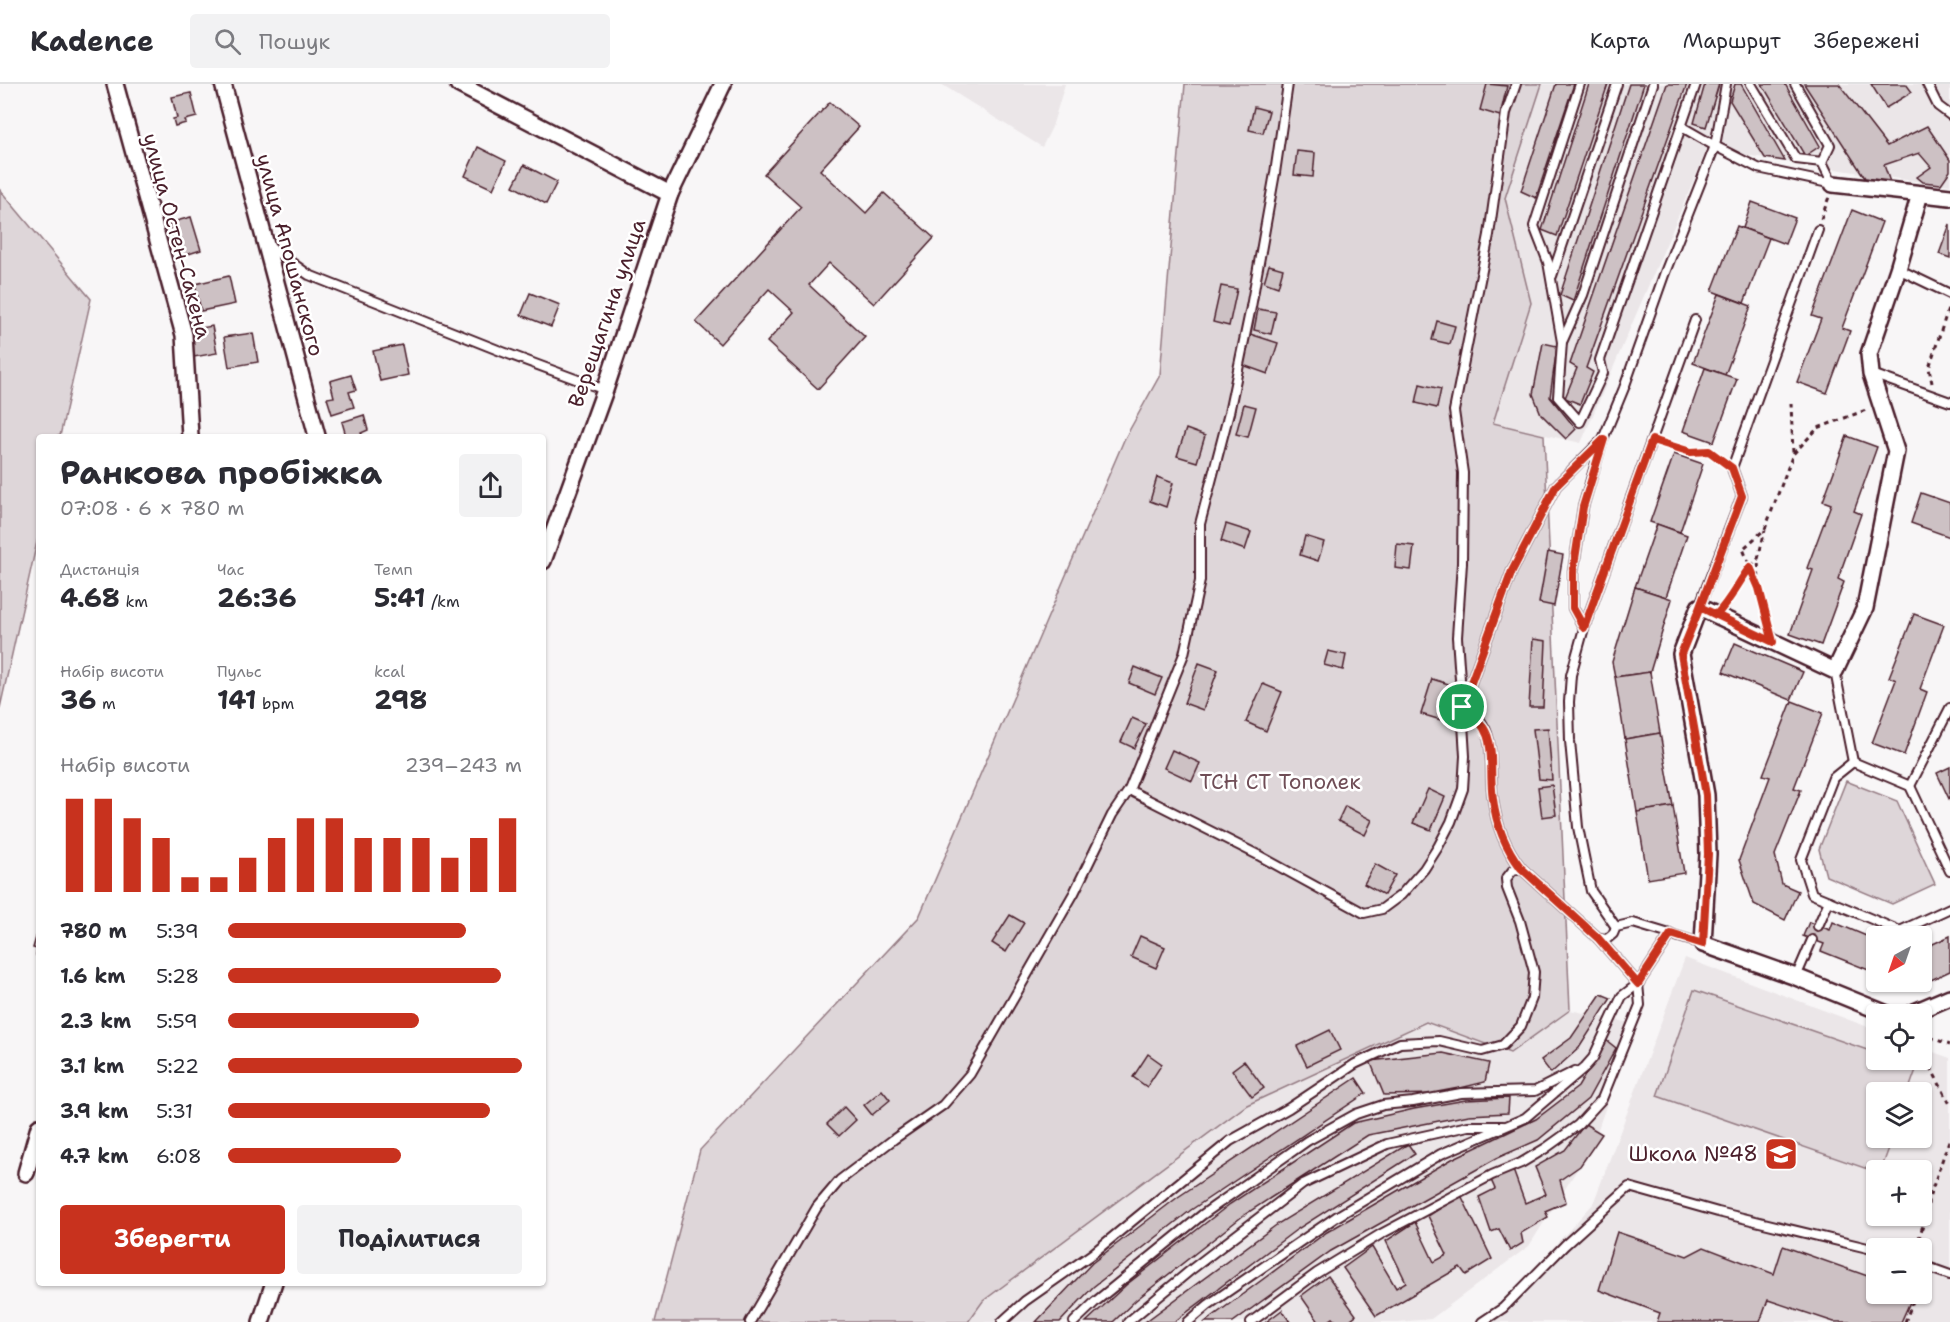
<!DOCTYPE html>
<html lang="uk">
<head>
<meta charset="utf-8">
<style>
	body { margin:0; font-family:"Shantell Sans",sans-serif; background:#f2f2f3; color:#2b2b33; height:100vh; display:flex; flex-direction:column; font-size:22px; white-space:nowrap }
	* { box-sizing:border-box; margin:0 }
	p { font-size:20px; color:#7c7c81 }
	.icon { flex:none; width:33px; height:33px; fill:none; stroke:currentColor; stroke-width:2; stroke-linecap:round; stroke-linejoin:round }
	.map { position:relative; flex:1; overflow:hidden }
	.panel { position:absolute; left:36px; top:350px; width:510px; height:852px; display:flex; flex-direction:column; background:#fff; border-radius:6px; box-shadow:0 2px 4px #0004 }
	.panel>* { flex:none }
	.needle { width:39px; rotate:220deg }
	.buttons { position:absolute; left:1866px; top:842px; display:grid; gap:12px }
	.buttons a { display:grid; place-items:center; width:66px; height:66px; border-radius:6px; background:#fff; box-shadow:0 2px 4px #0004; font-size:30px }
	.pin { position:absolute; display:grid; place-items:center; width:51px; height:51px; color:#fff; margin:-26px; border:3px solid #fff; border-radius:50%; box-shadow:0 2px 6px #0007 }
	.round { display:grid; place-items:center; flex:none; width:63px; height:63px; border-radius:6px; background:#f2f2f3 }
	.headline { display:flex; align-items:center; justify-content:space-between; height:102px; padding:0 24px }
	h1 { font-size:33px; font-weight:700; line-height:45px }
	.metrics { display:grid; grid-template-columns:repeat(3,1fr); gap:9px; height:102px; padding:6px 24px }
	.metrics div { display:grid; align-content:center }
	.metrics b { font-size:26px; font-weight:700 }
	.metrics small { font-size:16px; font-weight:400 }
	.metrics p { font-size:16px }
	.chart { height:168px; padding:12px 24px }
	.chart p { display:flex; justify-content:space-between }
	.chart svg { width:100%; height:108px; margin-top:6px; stroke:#c8321e; stroke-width:6 }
	.primary-button { display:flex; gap:12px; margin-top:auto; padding:12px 24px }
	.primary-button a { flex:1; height:69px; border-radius:6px; background:#c8321e; color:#fff; font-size:24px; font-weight:700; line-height:69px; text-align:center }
	.primary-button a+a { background:#f2f2f3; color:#2b2b33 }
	ul { padding:0 24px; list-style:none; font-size:20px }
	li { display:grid; grid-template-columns:96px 72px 1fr; align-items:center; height:45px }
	li i { height:15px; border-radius:8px; background:#c8321e }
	header { display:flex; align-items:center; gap:36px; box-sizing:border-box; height:84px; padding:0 30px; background:#fff; border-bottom:2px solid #e1e1e2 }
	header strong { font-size:28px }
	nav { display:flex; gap:33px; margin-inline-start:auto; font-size:21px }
	.search { width:420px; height:54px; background:#f2f2f3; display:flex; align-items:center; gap:15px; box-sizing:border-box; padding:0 21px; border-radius:6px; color:#7c7c81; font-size:22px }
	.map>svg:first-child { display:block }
	.built { fill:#ebe6e8; fill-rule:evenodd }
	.green { fill:#ded6d9; stroke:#947a82; stroke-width:1.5 }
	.building { fill:#cdc1c4; stroke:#4a1f2b; stroke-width:1.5 }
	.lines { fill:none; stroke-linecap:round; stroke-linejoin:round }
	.lane-casing { stroke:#4a1f2b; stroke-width:12 }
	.street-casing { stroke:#4a1f2b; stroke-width:20 }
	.path { stroke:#4a1f2b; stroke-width:3; stroke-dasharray:4.5 4.5; stroke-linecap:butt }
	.lane { stroke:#fff; stroke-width:8 }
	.street { stroke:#fff; stroke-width:15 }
	.route-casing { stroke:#fff; stroke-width:12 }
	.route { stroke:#c8321e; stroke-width:8 }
	.labels { text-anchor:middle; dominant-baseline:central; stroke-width:5; stroke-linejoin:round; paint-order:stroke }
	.street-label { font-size:21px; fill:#4a1f2b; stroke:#fff }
	.park-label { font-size:21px; fill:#6f4d56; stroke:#fff }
	.poi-label { font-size:21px; fill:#4a1f2b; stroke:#fff; text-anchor:end }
</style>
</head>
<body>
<header>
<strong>Kadence</strong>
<div class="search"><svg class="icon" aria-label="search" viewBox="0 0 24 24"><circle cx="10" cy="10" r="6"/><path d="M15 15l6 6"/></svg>Пошук</div>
<nav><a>Карта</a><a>Маршрут</a><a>Збережені</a></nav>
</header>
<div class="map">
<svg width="1950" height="1238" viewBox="0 0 1950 1238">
	<rect width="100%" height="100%" fill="#f8f6f7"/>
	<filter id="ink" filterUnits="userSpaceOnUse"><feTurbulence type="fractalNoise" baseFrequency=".0167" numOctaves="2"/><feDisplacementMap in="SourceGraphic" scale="12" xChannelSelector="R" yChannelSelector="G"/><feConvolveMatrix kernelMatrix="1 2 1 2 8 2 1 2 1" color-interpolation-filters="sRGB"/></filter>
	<g filter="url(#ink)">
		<!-- built -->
		<g class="built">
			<polygon points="941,0 1065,0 1052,43 1042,63"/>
			<polygon points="1542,0 1950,0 1950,101 1906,96 1707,65 1581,359 1493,339 1531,219 1505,114"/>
			<path d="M 1685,874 L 1876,946 L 1876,975 L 1922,975 L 1922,964 L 1950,974 L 1950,1238 L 1495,1238 L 1489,1234 L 1593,1120 ZM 1876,1008 L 1922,1008 L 1922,1053 L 1876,1053 ZM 1876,1086 L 1922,1086 L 1922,1131 L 1876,1131 ZM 1876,1164 L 1922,1164 L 1922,1209 L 1876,1209 Z"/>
			<polygon points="1570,926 1635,940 1592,1062 1529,1162 1431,1235 1398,1238 968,1238 982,1217 1247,1021 1427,938 1510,969"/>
		</g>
		<!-- green -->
		<g class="green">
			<polygon points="1185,0 1542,0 1505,114 1531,219 1493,339 1544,351 1570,926 1510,969 1426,938 1247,1021 983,1217 968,1238 655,1238 700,1066 919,833 1124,356 1160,291"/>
			<polygon points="0,106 91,215 60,352 39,352 39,449 0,624"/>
			<polygon points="1846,697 1897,717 1935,800 1892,820 1826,792 1819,765"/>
			<polygon points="1694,906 1876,969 1876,975 1894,975 1917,983 1908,1008 1876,1008 1876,1053 1893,1053 1881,1086 1876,1086 1876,1088 1657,1012"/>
		</g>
		<!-- building -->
		<g class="building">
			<polygon points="1487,0 1507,2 1500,32 1480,26"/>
			<polygon points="1556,0 1574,0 1536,114 1521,107"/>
			<polygon points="1589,0 1608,0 1557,152 1542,146"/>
			<polygon points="1629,0 1644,0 1573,217 1560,211"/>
			<polygon points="1667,0 1687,0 1586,284 1593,288 1580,320 1565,314 1577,284 1570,280"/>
			<polygon points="1705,0 1719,0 1706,43 1694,39"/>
			<polygon points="1735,0 1741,0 1785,77 1765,74 1730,17"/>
			<polygon points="1762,0 1785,0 1820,62 1805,72"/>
			<polygon points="1804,0 1839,0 1887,62 1927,42 1950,76 1950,87 1941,100 1923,98 1917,93 1931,83 1919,69 1884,81 1890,98 1865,94"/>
			<polygon points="1871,0 1906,0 1912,8 1886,24"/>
			<polygon points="191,9 197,33 185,36 186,39 175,42 173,35 177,34 172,13"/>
			<polygon points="830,18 859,43 820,86 866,129 884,109 934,154 874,220 829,179 809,201 865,253 818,305 767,258 794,228 769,205 720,260 696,238 801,123 764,90"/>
			<polygon points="1254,23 1269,27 1263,49 1249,46"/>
			<polygon points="478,63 506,77 493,105 465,92"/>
			<polygon points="1297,67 1315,69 1313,93 1294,91"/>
			<polygon points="524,81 557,98 546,120 513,102"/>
			<polygon points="1752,118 1795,134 1785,160 1743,144"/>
			<polygon points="1852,126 1882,138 1842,244 1850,247 1827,309 1797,298 1821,235 1812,232"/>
			<polygon points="191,133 201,166 179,173 169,139"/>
			<polygon points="1950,140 1950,174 1939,170"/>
			<polygon points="1737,142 1769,154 1744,219 1712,207"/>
			<polygon points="1269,181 1283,185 1278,203 1264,198"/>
			<polygon points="229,192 235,220 201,227 195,200"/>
			<polygon points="1221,202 1237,205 1229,242 1213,238"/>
			<polygon points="530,209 560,221 551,243 521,231"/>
			<polygon points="1719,210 1751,222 1725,291 1693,279"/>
			<polygon points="1258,225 1276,228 1271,250 1254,246"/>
			<polygon points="1437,237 1455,242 1450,260 1432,256"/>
			<polygon points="212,242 217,269 194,273 189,246"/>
			<polygon points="253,249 258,278 229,283 224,253"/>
			<polygon points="1250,250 1278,259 1268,290 1240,280"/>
			<polygon points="1543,259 1557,262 1550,313 1576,345 1566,355 1541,330 1533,310"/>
			<polygon points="402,261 408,291 380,297 373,267"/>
			<polygon points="1705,284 1737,295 1714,358 1683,347"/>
			<polygon points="351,291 356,306 349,308 354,323 332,330 327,314 334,313 330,297"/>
			<polygon points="1420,300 1441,305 1437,324 1416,319"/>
			<polygon points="1244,320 1256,323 1248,353 1236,350"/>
			<polygon points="364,331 368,346 361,349 363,352 346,352 342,338"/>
			<polygon points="1186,345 1205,352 1197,378 1177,372"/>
			<polygon points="1847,352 1877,363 1854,427 1861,430 1838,495 1844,498 1821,561 1790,550 1813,486 1807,484 1831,420 1823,417"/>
			<polygon points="1674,370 1703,380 1680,448 1650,438"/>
			<polygon points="1157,393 1173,399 1166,423 1150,417"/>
			<polygon points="1921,409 1950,419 1950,453 1911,439"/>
			<polygon points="1226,440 1251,448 1245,466 1221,457"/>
			<polygon points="1657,440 1687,451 1666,513 1635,503"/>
			<polygon points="1305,452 1324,458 1318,477 1300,471"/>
			<polygon points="1397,460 1414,462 1411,486 1395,484"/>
			<polygon points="1548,468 1563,471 1554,522 1539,519"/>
			<polygon points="1635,503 1672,515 1650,588 1615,593 1612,578"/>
			<polygon points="1914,530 1944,541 1920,605 1927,608 1904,671 1872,659 1896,596 1889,593"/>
			<polygon points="1533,555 1546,557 1543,623 1529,623"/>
			<polygon points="1735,559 1803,588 1791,616 1723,588"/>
			<polygon points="1328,567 1346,571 1343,586 1324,581"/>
			<polygon points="1199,579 1218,586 1203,626 1184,619"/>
			<polygon points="1135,583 1162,594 1155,610 1129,599"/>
			<polygon points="1650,588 1660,649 1625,655 1615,593"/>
			<polygon points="1432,595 1452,601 1441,636 1421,630"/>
			<polygon points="1263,600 1282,608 1266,647 1246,638"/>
			<polygon points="1792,617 1823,629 1794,704 1801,706 1775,771 1782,800 1798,807 1785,836 1754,820 1739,776 1770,693 1763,691"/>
			<polygon points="1132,634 1146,640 1134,664 1121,658"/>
			<polygon points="1548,644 1552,696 1539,695 1533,645"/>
			<polygon points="1660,649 1673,722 1637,728 1625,655"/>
			<polygon points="1172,666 1200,679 1192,697 1164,684"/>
			<polygon points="1950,683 1950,717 1937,689"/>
			<polygon points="1552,701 1556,731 1542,733 1538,703"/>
			<polygon points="1428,705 1445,713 1431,746 1413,739"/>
			<polygon points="1345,722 1372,736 1365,751 1338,737"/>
			<polygon points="1673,722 1684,789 1648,795 1637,728"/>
			<polygon points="1375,780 1395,791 1384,811 1364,800"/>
			<polygon points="1010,831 1024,839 1006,868 992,859"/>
			<polygon points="1809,838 1830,846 1833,838 1876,856 1876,889 1821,867 1824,860 1803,852"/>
			<polygon points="37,850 39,851 39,877 36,871 37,865 33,864"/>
			<polygon points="1140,852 1165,863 1156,884 1131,873"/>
			<polygon points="1950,852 1950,887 1914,904 1897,897 1922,897 1922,865"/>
			<polygon points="1601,910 1611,914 1579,964 1551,989 1541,976 1571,954"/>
			<polygon points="1330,946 1340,966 1307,982 1297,962"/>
			<polygon points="1606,956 1616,964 1588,1015 1538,1056 1497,1074 1331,1167 1233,1238 1205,1238 1327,1148 1452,1075 1536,1035 1578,1003"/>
			<polygon points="1443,969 1489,979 1485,998 1436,1010 1384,1011 1370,977"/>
			<polygon points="1148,970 1162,980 1147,1003 1133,993"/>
			<polygon points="1244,977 1264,1004 1252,1013 1232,986"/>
			<polygon points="1356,994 1366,1009 1191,1126 1093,1203 1060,1238 1036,1238 1092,1179 1178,1113"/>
			<polygon points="882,1006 890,1016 872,1031 864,1021"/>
			<polygon points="1509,1014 1508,1029 1469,1031 1368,1051 1244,1131 1136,1216 1113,1238 1086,1238 1126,1201 1230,1120 1353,1039 1414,1025 1466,1016"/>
			<polygon points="844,1023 856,1036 839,1052 827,1040"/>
			<polygon points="1585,1040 1602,1050 1580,1082 1560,1096 1566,1118 1545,1127 1548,1133 1521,1149 1523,1159 1510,1167 1499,1145 1491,1148 1479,1113 1495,1105 1491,1096 1513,1086 1525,1119 1546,1110 1535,1083 1565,1066"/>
			<polygon points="1408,1060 1415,1070 1296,1146 1174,1238 1145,1238 1279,1139"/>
			<polygon points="1461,1111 1492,1175 1466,1191 1460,1183 1376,1232 1343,1184 1372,1163 1396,1204 1406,1198 1386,1157 1415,1138 1434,1178 1447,1171 1428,1132"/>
			<polygon points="1617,1148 1687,1172 1704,1163 1774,1190 1783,1162 1876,1195 1876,1209 1914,1209 1901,1238 1834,1238 1768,1216 1760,1238 1657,1238 1660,1229 1599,1206"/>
			<polygon points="1328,1192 1356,1231 1347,1238 1337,1238 1333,1234 1327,1238 1319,1238 1301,1212"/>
			<polygon points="1282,1226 1290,1238 1266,1238"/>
		</g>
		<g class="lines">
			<!-- lane casing -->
			<g class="lane-casing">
				<g id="lane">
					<path d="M 1516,0 L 1506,29 L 1489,151 L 1454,327 L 1463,389 L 1462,479 L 1457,553 L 1462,623 C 1470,628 1479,633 1483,641 C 1495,660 1489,693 1493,715 C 1496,741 1505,763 1521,784 L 1598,854 L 1607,855 L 1613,850 L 1616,843 L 1633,839 L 1703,860"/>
					<polyline points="1580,0 1534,142 1548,178 1562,258 1558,313 1580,338 1603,289 1600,276 1696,0"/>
					<polyline points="1751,0 1796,75 1822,78"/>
					<polyline points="1795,0 1830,61 1822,78 1833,100"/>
					<polyline points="1927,0 1938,22 1950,31"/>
					<polyline points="1682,43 1715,62 1726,0"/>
					<polyline points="267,161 309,191 503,268 605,306"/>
					<polyline points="1898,185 1950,210"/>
					<polyline points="1552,192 1617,0"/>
					<polyline points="1563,256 1583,211 1653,0"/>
					<polyline points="1872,290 1950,318"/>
					<polyline points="1699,523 1742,412 1732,384 1818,146"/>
					<polyline points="1584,544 1695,236"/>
					<polyline points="1835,587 1853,678"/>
					<polyline points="1853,678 1910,702 1950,787"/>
					<polyline points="1910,702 1950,624"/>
					<polyline points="1129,706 1184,570 1200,497 1200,440 1229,329 1251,223 1275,89 1288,0"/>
					<polyline points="1829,817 1900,847 1950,824"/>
					<polyline points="1818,842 1829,817 1812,810 1801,776 1833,694 1853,678"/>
					<polyline points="1616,843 1591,807 1578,743 1570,657 1569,618 1571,591 1584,544 1573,524 1573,488 1583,423 1603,355 1624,304 1664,191 1715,62 1758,84 1833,100"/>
					<polyline points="1796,893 1812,856"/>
					<polyline points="1922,1181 1950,1191"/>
					<polyline points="750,1238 817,1123 840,1096 894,1055 943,1021 970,990 1074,809 1112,731 1129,706 1258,771 1364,829 1382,825 1401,811 1424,785 1438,763 1451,738 1463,705 1465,672 1462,623 1512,487 1556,402 1603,355"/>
					<polyline points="1002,1238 1025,1217 1092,1170 1230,1057 1289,1024 1355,980 1400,959 1439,957 1482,967 1503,961 1521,942 1532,914 1534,888 1520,837 1507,804 1506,795 1513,786 1521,784"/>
					<polyline points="1074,1238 1095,1218 1202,1131 1307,1057 1356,1030 1383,1021 1413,1018 1461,1009 1535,1007 1575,987"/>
					<polyline points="1128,1238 1192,1185 1303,1100 1387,1060 1468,1042 1503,1042"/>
					<polyline points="1188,1238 1208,1221 1336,1133 1441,1070 1525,1034 1585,983 1593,974 1622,912 1638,900 1671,850"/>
					<polyline points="1251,1238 1317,1189 1381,1150 1492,1091 1521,1079 1546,1064 1578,1041 1602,1015 1640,921 1638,900 1598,854"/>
					<polyline points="1482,1238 1503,1224 1565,1161 1629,1103 1718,1128 1876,1166"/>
				</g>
			</g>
			<!-- street casing -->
			<g class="street-casing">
				<g id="street">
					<polyline points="115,0 184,251 190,352"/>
					<polyline points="223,0 317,352"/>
					<polyline points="458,0 670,110"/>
					<polyline points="1833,100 1950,113"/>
					<polyline points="543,477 605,306 670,110 723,0"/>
					<polyline points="1887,930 1796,893 1703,860 1708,770 1706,711 1681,570 1699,523 1835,587 1865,524 1896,367 1871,290 1869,270 1898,185 1920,110"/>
					<polyline points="1910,930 1950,913"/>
					<polyline points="26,1089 39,1043"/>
					<polyline points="261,1238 274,1198"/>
				</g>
			</g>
			<!-- path -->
			<g class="path">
				<polyline points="1821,135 1829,113"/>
				<polyline points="1932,299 1929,284 1949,222"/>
				<polyline points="1791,319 1793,370"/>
				<polyline points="1663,360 1691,368 1709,367 1724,378"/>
				<polyline points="1759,502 1758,475 1765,446"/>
				<path d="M 1727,520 C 1736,504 1744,488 1758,475"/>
				<polyline points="1768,539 1759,503 1743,465 1765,445 1793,370 1818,344 1866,326"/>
				<polyline points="1922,950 1950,961"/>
				<polyline points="1922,967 1950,1020"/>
				<polyline points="1916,1164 1928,1125 1928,1117 1950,1054"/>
				<polyline points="1905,1238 1916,1209"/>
			</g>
			<!-- lane -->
			<use href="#lane" class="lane"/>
			<!-- street -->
			<use href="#street" class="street"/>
		</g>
	</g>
	<g class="lines" filter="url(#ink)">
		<!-- route casing -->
		<g class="route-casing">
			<path id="route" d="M 1462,623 C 1502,649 1487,674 1493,715 C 1496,741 1505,763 1521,784 L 1598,854 L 1638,900 L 1671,850 L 1703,860 L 1708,770 L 1706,711 L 1681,570 L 1700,523 L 1773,558 L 1759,504 L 1750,483 C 1738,499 1730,517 1716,531 L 1700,523 L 1742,412 L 1732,384 L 1709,367 L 1691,368 L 1652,356 L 1584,544 L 1573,524 L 1573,488 L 1583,423 L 1604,355 L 1556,402 L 1512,487 L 1462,623"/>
		</g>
		<!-- route -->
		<use href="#route" class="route"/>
	</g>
	<!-- icons -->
	<defs>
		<g id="school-square" transform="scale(1.725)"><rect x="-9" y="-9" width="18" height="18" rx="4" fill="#c8321e" stroke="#fff"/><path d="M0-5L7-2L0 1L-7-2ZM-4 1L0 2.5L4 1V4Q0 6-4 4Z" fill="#fff"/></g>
	</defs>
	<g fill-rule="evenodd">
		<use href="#school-square" x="1781" y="1070"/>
	</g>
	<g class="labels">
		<!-- street labels -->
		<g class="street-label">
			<text transform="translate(177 152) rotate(75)">улица Остен-Сакена</text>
			<text transform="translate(290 171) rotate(75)">улица Апошанского</text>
			<text transform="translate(607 229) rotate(-71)">Верещагина улица</text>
		</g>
		<!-- park labels -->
		<g class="park-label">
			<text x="1280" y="698">ТСН СТ Тополек</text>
		</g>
		<!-- poi labels -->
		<g class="poi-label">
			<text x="1758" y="1070">Школа №48</text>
		</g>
	</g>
</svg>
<div class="buttons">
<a><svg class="needle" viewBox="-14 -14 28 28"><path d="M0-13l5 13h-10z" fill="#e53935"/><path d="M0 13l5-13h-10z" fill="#7c7c81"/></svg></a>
<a><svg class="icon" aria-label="locate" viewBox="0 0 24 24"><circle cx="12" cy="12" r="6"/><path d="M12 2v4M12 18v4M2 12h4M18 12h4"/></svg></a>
<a><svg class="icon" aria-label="layers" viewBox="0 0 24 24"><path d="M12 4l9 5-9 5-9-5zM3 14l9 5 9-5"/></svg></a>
<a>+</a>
<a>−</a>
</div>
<div class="pin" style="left:1462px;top:623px;background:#1e9e55"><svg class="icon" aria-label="arrive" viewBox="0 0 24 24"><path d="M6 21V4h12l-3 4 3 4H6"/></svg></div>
<section class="panel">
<div class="headline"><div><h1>Ранкова пробіжка</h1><p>07:08 · 6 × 780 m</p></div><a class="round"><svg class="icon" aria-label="share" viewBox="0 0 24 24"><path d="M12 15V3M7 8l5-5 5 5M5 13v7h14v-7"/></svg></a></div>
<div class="metrics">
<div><p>Дистанція</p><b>4.68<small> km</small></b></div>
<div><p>Час</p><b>26:36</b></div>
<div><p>Темп</p><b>5:41<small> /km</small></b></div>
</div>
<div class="metrics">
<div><p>Набір висоти</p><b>36<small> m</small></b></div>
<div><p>Пульс</p><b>141<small> bpm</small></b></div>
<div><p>kcal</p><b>298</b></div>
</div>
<div class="chart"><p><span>Набір висоти</span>239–243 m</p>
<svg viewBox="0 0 160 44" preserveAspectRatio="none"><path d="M5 44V6M15 44V6M25 44V14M35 44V22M45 44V38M55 44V38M65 44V30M75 44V22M85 44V14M95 44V14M105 44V22M115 44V22M125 44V22M135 44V30M145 44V22M155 44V14"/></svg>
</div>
<ul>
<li><b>780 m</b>5:39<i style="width:81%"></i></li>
<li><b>1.6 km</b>5:28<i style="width:93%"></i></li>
<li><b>2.3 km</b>5:59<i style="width:65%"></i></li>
<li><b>3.1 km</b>5:22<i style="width:100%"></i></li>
<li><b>3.9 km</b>5:31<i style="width:89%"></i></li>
<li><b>4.7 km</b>6:08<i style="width:59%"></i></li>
</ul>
<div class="primary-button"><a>Зберегти</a><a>Поділитися</a></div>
</section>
</div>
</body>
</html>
